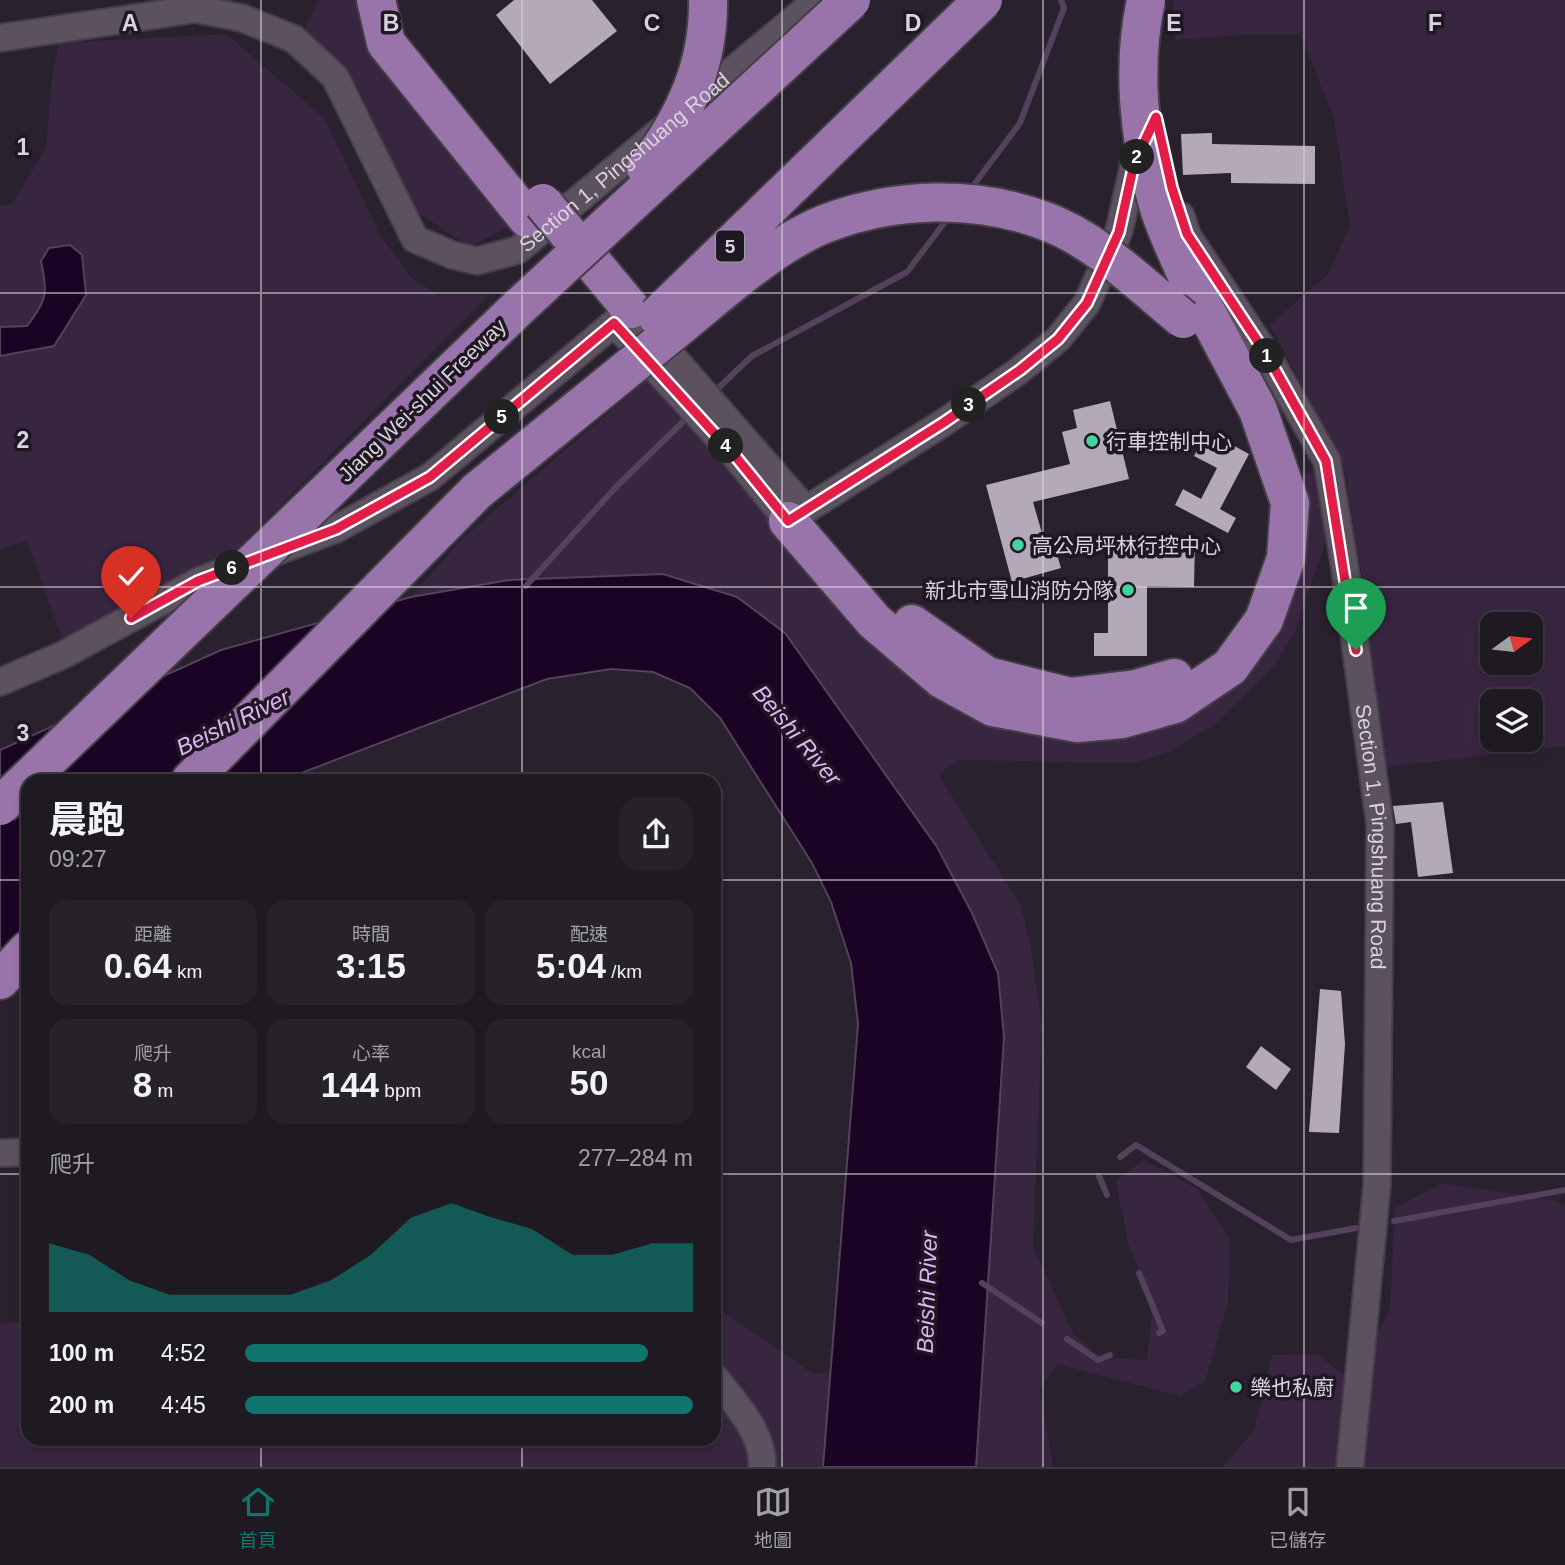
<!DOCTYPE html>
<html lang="zh-TW">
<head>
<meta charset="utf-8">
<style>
	body { margin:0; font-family:Helvetica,"Noto Sans TC",sans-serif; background:#27222a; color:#f1f3f6; height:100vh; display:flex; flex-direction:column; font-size:26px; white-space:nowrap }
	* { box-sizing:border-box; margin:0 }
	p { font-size:23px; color:#a1a0a5 }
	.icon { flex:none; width:38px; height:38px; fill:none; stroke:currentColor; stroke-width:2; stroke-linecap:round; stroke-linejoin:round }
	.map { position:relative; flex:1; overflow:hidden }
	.details { position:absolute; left:21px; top:774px; width:700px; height:672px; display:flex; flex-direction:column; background:#1f1922; border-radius:21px; box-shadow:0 4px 10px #0003,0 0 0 2px #3c3840 }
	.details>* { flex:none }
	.needle { width:46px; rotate:75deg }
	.tools { position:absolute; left:1480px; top:612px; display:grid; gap:14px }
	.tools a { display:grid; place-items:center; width:63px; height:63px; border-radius:14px; background:#1f1922; box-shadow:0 4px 10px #0003,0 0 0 2px #3c3840; font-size:35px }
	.pin { position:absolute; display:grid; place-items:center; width:60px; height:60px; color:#fff; margin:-72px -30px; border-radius:50% 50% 50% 0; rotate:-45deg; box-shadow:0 0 7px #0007 }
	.pin .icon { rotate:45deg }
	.km { position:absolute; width:35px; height:35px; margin:-18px; border-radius:50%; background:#222; color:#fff; font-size:19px; line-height:35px; text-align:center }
	.round { display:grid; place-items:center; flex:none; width:74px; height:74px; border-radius:21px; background:#27222a }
	.overview { display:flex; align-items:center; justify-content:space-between; height:119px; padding:0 28px }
	h1 { font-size:38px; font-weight:700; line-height:52px }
	.stats { display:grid; grid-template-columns:repeat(3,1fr); gap:10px; height:119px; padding:7px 28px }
	.stats div { display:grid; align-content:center; border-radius:18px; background:#27222a; text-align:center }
	.stats b { font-size:35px; font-weight:700 }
	.stats small { font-size:19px; font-weight:400 }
	.stats p { font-size:19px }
	.chart { height:196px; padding:14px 28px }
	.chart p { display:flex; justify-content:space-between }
	.chart svg { width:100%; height:126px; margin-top:7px; fill:#0f766e; opacity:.7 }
	ul { padding:0 28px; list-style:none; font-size:23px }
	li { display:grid; grid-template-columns:112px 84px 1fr; align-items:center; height:52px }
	li i { height:18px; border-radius:9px; background:#0f766e }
	.tab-bar { display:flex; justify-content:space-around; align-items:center; height:98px; border-top:2px solid #3c3840; background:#1f1922; font-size:19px; color:#a1a0a5 }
	.tab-bar a { display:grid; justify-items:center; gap:4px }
	.tab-bar .current { color:#0f766e }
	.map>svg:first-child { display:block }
	.green { fill:#382640; fill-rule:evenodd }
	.water { fill:#1b0324; stroke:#54415b; stroke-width:2 }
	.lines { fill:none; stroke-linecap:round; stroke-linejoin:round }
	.stream { stroke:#54415b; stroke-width:6 }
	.building { fill:#b3a9b9 }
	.minor-casing { stroke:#453e48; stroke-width:30 }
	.highway-casing { stroke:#453e48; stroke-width:42 }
	.minor { stroke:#5b515f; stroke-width:26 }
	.highway { stroke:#9974aa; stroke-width:38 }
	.highway-bridge-casing { stroke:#453e48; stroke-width:42; stroke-linecap:butt }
	.highway-bridge { stroke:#9974aa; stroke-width:38 }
	.route-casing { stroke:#fff; stroke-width:14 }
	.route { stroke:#e11d48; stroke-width:9 }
	.grid { fill:none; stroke:#d9d3db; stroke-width:2; stroke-opacity:0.55 }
	.poi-dot { fill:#43d4a0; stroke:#1f1723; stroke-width:2.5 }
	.labels { text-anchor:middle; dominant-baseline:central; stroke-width:7; stroke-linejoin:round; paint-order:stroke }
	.shield { fill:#1f1723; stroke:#a19ba4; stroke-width:2 }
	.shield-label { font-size:19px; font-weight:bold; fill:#d9d3db }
	.street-label { font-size:21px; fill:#d9d3db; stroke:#1f1723 }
	.poi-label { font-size:21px; fill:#d9d3db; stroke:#1f1723; text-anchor:start }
	.water-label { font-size:23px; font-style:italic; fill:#e1b4f6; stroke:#1f1723 }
	.grid-label { font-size:23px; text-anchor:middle; font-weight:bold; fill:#d9d3db; stroke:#1f1723; stroke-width:7; stroke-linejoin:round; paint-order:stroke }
</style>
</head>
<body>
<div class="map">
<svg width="1565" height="1467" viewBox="0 0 1565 1467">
	<rect width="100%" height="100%" fill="#29212d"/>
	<!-- green -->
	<g class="green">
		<polygon points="319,0 369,0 521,219 470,247 417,212 390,169 358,87 303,31"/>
		<path d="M 1173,0 L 1565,0 L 1565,746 L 1386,767 L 1362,575 L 1344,465 L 1270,325 L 1328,274 L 1350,225 L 1334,118 L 1300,34 L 1252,34 L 1175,40 ZM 1493,625 L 1531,625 L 1531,663 L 1493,663 ZM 1493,702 L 1531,702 L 1531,740 L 1493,740 Z"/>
		<polygon points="226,34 325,119 380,235 411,277 438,295 489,295 239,547 62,639 27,540 0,550 0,207 13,203 46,148 52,78 59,43"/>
		<polygon points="650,377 900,649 1057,723 1257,649 1290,475 1319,471 1326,540 1295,632 1274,666 1215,724 1171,751 1136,763 959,760 938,774 1021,906 1030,945 1042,1023 1033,1247 1073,1334 1100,1357 1147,1360 1153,1303 1128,1244 1116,1180 1144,1160 1196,1188 1230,1239 1228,1303 1205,1381 1180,1396 1057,1364 1040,1390 1053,1467 0,1467 0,1324 28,1320 28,1438 714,1438 714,1305 813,1374 983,1357 1004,1037 998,973 972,913 937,847 785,633 737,597 608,576 509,580 411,597 462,539"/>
		<polygon points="1442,1183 1552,1200 1565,1205 1565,1467 1223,1467 1254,1430 1272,1355 1317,1354 1350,1380 1390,1311 1395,1208"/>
	</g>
	<!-- water -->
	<g class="water">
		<path d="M 70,245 L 82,255 L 86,295 L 54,346 L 0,356 L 0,327 L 27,326 C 47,300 48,293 41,261 L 49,248 Z"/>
		<polygon points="663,574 737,597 785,633 937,847 972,913 998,973 1004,1037 976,1467 823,1467 858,1024 851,963 831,902 812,863 720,718 690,688 653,672 611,669 547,679 283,780 28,780 28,935 0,957 0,750 221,650 411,597 509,580"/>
	</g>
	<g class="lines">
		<!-- stream -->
		<g class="stream">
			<polyline points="970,190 1020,123 1064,8 1061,0"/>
			<polyline points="714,392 752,356 907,272 948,218"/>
			<polyline points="526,586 616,487 691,414"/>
			<polyline points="1120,1157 1136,1145 1291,1240 1356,1228"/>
			<polyline points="1099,1176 1107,1195"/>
			<polyline points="1394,1221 1565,1190"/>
			<polyline points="1139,1273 1163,1331 1159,1333"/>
			<polyline points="982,1283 1042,1323"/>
			<polyline points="1067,1339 1098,1360 1110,1355"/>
		</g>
	</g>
	<!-- building -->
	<g class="building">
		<polygon points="514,0 592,0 617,31 550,84 496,15"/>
		<polygon points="1212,133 1212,144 1315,146 1315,184 1231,183 1231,173 1183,175 1181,134"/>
		<polygon points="1110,401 1129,479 1033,502 1046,547 1054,545 1061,568 1012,582 986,485 1070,464 1062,432 1077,428 1073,410"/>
		<polygon points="1204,438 1226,449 1229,443 1249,454 1220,509 1236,518 1228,533 1175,505 1183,489 1201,499 1217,468 1194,456"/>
		<polygon points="1173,538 1195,539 1194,587 1147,586 1147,656 1094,656 1094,633 1108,633 1108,548 1173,547"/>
		<polygon points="1443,802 1453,873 1418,877 1411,822 1396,824 1393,806"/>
		<polygon points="1320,989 1341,991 1345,1044 1339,1133 1309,1132"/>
		<polygon points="1261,1046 1291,1069 1276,1090 1246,1067"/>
	</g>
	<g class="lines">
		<!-- minor casing -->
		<g class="minor-casing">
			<g id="minor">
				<path id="s1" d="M 0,38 L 196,9 L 242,18 L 294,39 L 335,77 L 415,239 L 452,255 L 477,261 L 518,250 L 817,0"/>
				<path id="s2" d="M 1181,216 L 1187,235 L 1268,357 L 1327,461 L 1344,562 L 1380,825 L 1377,1185 L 1350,1467"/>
				<polyline points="614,323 736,457 788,521 943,423 1020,370 1058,339 1087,303 1119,231 1134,164 1143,144"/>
				<polyline points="0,682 63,655 199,581 336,529 430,477 631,309 806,510"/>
				<polyline points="0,1153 28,1152"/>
				<path d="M 714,1376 C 733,1402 765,1433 762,1467"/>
			</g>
		</g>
		<!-- highway casing -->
		<g class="highway-casing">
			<g id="highway">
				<polyline points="376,0 386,43 527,218"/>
				<polyline points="567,232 631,309"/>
				<polyline points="788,521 874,621 942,679 993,707 1077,723 1122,719 1175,704 1230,667 1264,620 1286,558 1290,503 1258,410 1187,276"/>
				<polyline points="912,624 987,676 1070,697 1136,689 1174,678"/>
				<polyline points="191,780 477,491"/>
				<polyline points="0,980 28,950"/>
			</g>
		</g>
		<!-- minor -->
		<use href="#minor" class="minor"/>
		<!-- highway -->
		<use href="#highway" class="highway"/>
		<!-- highway-bridge casing -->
		<g class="highway-bridge-casing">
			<g id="highway-bridge">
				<path d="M 1146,0 C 1132,65 1138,137 1157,201 C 1164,227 1177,252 1187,276"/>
				<path d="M 646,168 C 685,117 709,64 708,0"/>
				<polyline points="543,203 567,232"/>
				<polyline points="657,316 983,0"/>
				<path d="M 477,491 C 544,436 612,382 679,327 C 722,292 775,243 827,223 C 896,197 976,195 1045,221 C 1097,240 1141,285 1183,319"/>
				<polyline points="0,806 520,306 851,0"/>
			</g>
		</g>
		<!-- highway-bridge -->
		<use href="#highway-bridge" class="highway-bridge"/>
	</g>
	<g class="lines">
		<!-- route casing -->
		<g class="route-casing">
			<polyline id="route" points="131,618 198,581 336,529 430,477 614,323 736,457 788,521 943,423 1020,370 1058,339 1087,303 1119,232 1134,164 1156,117 1172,188 1187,234 1268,357 1326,461 1356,650"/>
		</g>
		<!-- route -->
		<use href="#route" class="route"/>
	</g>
	<!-- grid -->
	<path class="grid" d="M 261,0 L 261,780M 522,0 L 522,780M 782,0 L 782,1467M 1043,0 L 1043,1467M 1304,0 L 1304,1467M 0,293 L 1565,293M 0,587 L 1565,587M 0,880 L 28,880M 714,880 L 1565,880M 0,1174 L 28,1174M 714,1174 L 1565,1174M 261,1438 L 261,1467M 522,1438 L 522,1467"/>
	<!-- markers -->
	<g class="poi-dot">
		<circle cx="1092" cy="441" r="7"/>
		<circle cx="1018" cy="545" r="7"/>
		<circle cx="1128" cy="590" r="7"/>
		<circle cx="1236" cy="1387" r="7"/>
	</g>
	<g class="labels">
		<!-- shield labels -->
		<rect class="shield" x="716" y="230.5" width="28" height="31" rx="5"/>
		<g class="shield-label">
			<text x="730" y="246">5</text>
		</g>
		<!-- street labels -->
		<g class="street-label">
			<text stroke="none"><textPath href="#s1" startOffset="784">Section 1, Pingshuang Road</textPath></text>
			<text transform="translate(422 400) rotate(-44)">Jiang Wei-shui Freeway</text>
			<text stroke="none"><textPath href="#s2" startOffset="665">Section 1, Pingshuang Road</textPath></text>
		</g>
		<!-- poi labels -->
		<g class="poi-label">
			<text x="1106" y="441">行車控制中心</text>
			<text x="1032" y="545">高公局坪林行控中心</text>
			<text x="1114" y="590" text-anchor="end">新北市雪山消防分隊</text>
			<text x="1250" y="1387">樂也私廚</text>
		</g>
		<!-- water labels -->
		<g class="water-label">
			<text transform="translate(233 722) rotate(-26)">Beishi River</text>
			<text transform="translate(797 735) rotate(50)">Beishi River</text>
			<text transform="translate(927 1292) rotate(-88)">Beishi River</text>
		</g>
	</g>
	<g class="grid-label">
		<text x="130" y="31">A</text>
		<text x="391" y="31">B</text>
		<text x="652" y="31">C</text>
		<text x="913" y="31">D</text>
		<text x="1174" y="31">E</text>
		<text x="1435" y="31">F</text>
		<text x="23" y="155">1</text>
		<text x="23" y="448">2</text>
		<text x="23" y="741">3</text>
	</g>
</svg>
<div class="tools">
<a><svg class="needle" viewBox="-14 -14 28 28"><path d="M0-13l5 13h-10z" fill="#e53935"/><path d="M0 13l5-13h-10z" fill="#a1a0a5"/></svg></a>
<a><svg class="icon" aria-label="layers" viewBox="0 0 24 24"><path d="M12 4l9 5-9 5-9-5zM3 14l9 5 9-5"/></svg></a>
</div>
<div class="pin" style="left:1356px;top:650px;background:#1e9e55"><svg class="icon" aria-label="arrive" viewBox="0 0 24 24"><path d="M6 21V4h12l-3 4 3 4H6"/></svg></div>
<div class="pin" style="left:131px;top:618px;background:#d93025"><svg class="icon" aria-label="check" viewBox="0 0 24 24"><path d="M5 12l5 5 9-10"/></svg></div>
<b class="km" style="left:1267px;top:356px">1</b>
<b class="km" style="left:1137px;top:157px">2</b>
<b class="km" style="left:969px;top:405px">3</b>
<b class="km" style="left:726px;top:446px">4</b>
<b class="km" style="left:502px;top:417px">5</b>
<b class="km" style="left:232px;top:568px">6</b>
<section class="details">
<div class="overview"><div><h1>晨跑</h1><p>09:27</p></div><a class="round"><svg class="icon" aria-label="share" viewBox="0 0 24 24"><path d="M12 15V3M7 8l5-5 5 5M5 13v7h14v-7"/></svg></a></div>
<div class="stats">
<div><p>距離</p><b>0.64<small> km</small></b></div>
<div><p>時間</p><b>3:15</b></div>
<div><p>配速</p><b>5:04<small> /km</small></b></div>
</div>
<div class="stats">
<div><p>爬升</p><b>8<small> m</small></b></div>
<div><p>心率</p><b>144<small> bpm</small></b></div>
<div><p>kcal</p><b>50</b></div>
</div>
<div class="chart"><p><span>爬升</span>277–284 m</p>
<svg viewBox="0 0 160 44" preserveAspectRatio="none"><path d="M0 44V20L10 24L20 33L30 38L40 38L50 38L60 38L70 33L80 24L90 11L100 6L110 11L120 15L130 24L140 24L150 20L160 20V44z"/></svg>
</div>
<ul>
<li><b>100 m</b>4:52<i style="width:90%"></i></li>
<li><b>200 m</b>4:45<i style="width:100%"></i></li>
</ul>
</section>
</div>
<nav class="tab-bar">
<a class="current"><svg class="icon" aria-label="home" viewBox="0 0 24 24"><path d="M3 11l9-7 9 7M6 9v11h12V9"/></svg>首頁</a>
<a><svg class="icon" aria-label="map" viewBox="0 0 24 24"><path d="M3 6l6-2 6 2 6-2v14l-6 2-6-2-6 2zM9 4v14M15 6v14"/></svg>地圖</a>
<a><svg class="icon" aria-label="saved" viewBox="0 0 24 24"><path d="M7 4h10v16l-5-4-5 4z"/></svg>已儲存</a>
</nav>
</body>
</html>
